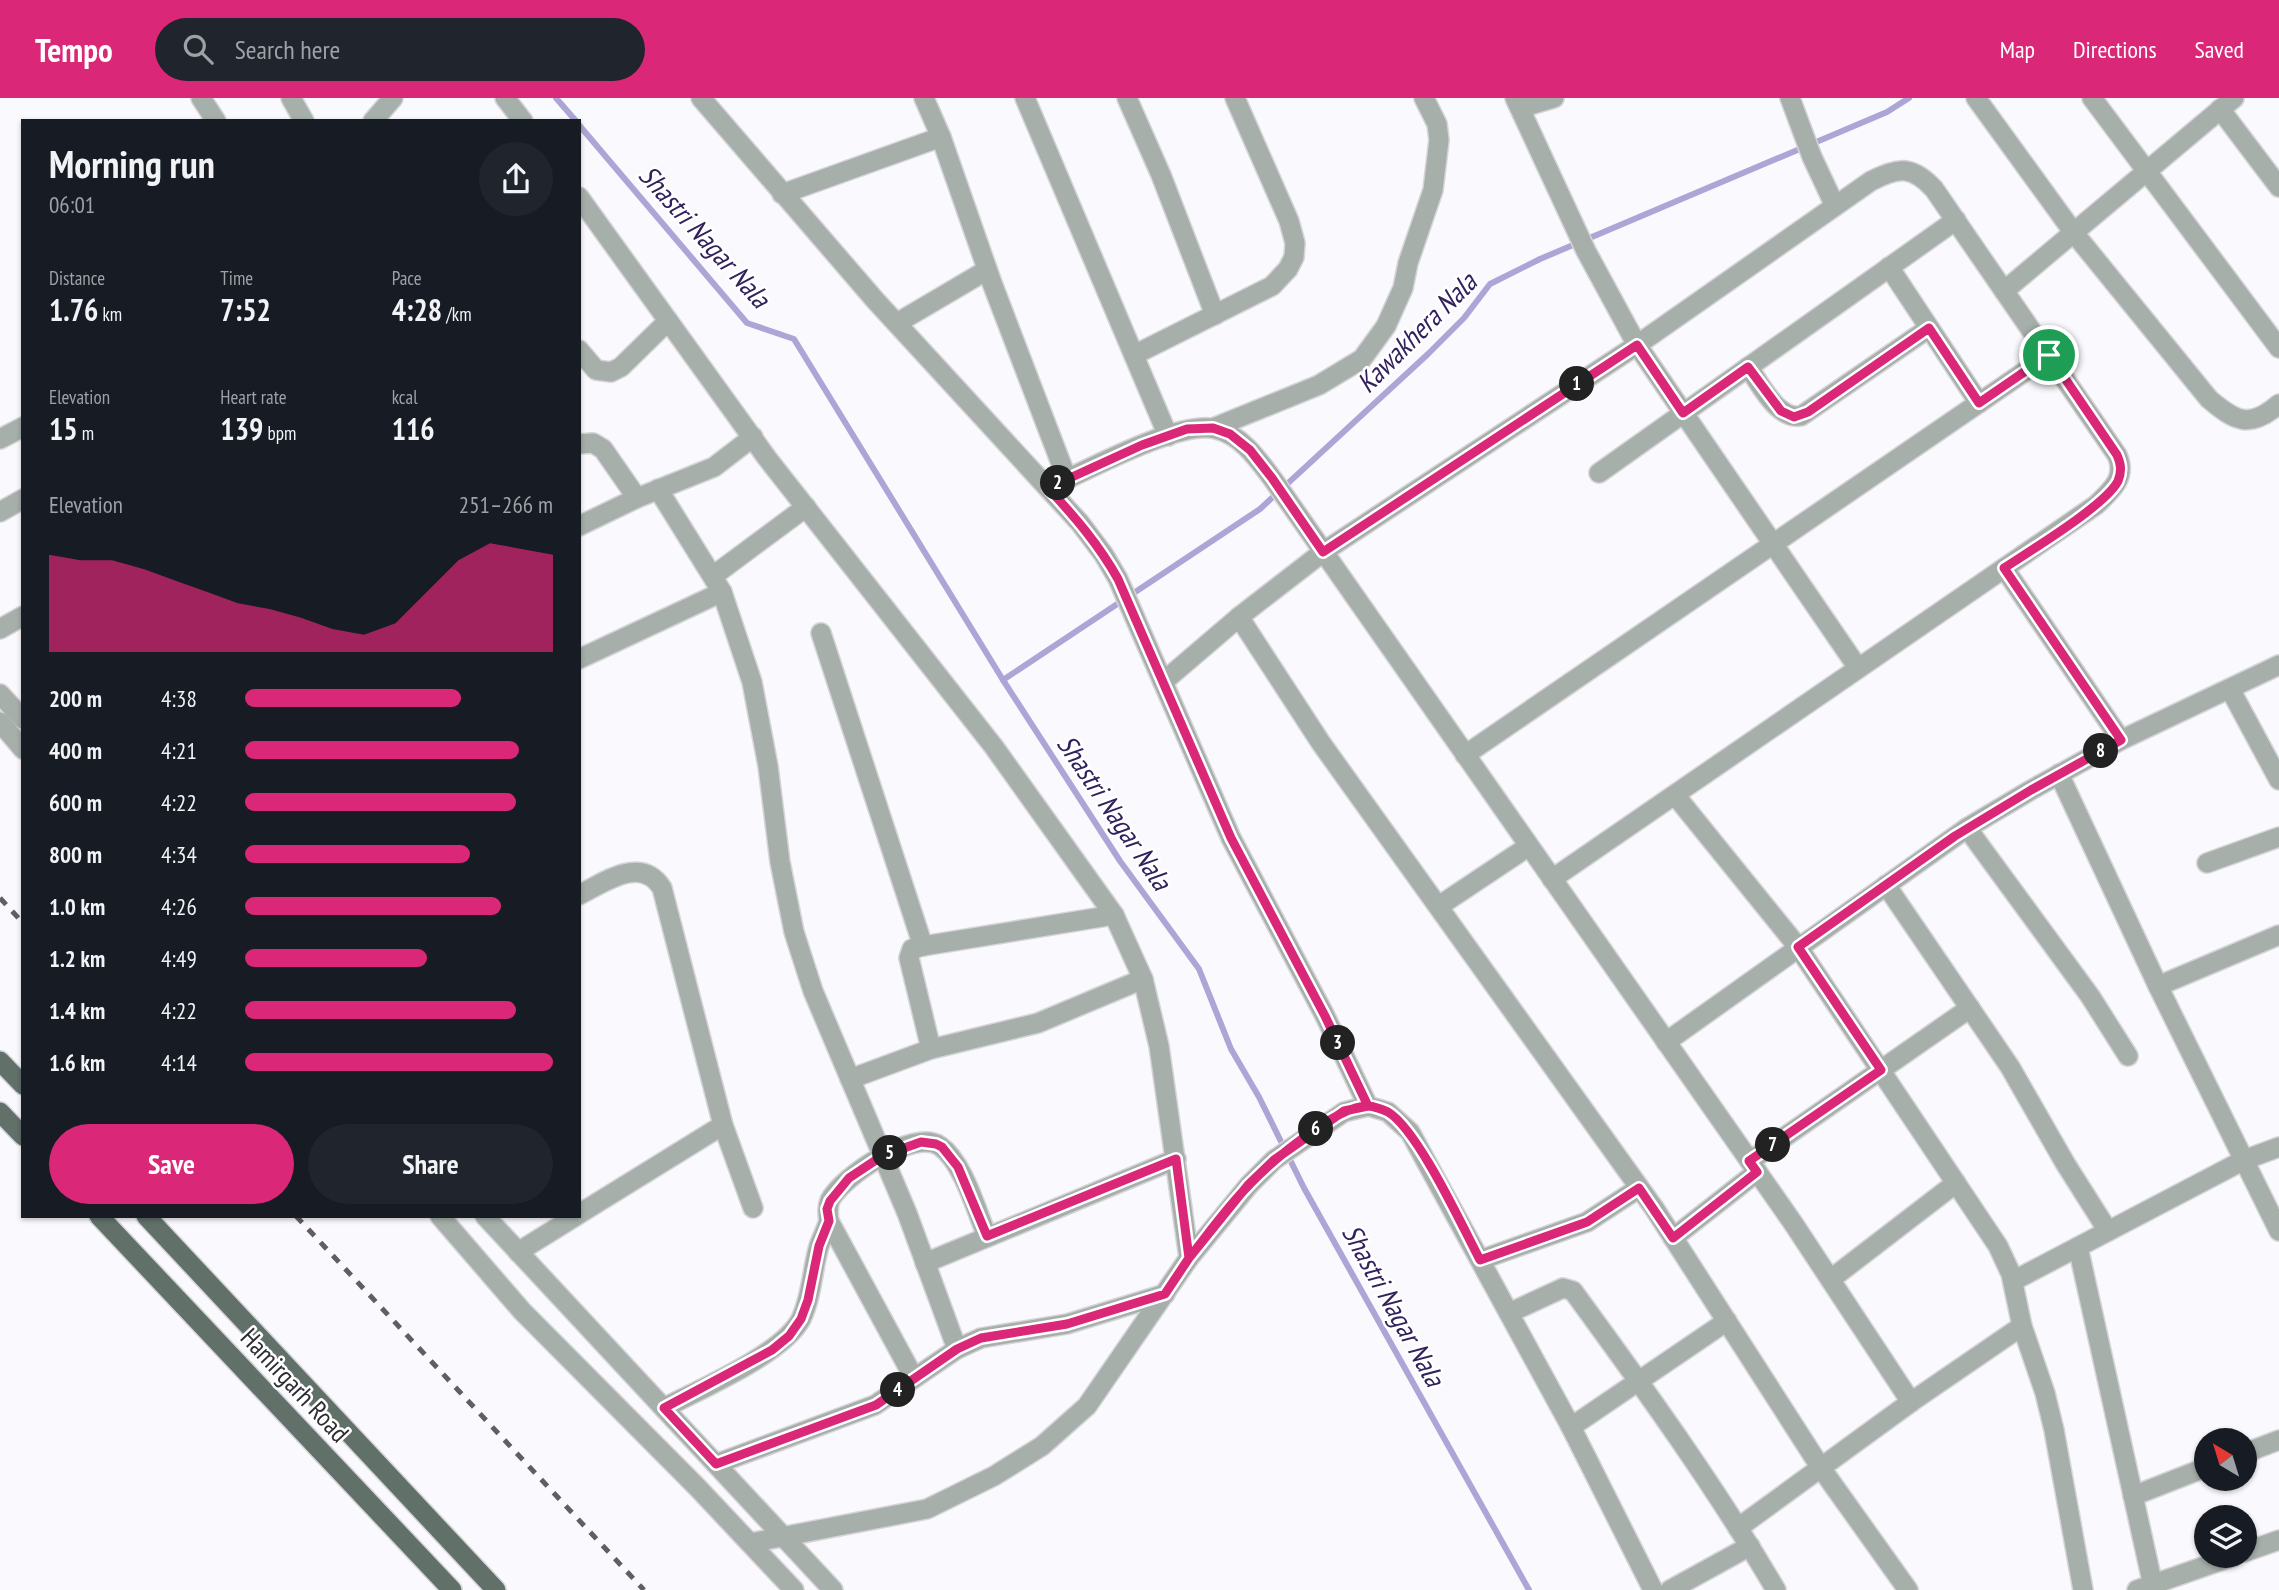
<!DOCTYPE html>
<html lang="en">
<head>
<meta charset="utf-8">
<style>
	body { margin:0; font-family:"PT Sans Narrow",sans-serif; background:#20242c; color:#f1f3f6; height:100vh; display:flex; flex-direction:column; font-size:26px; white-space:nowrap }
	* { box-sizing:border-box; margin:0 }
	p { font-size:23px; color:#9ea1a6 }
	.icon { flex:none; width:38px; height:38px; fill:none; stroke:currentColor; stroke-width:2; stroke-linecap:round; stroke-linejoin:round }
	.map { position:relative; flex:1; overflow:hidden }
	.side { position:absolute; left:21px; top:21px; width:560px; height:1099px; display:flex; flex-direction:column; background:#171b24; border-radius:0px; box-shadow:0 2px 5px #0004 }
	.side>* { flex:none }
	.needle { width:46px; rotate:322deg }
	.controls { position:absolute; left:2194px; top:1330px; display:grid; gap:14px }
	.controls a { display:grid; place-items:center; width:63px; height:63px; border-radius:50%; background:#171b24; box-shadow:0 2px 5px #0004; font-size:35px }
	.pin { position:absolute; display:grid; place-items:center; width:60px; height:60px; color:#fff; margin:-30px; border:4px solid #fff; border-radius:50%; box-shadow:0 2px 7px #0007 }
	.km { position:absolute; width:35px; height:35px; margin:-18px; border-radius:50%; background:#222; color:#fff; font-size:19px; line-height:35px; text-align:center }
	.round { display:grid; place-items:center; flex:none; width:74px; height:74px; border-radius:37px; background:#20242c }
	.headline { display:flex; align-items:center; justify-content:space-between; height:119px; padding:0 28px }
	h1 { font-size:38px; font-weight:700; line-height:52px }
	.figures { display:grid; grid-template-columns:repeat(3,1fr); gap:10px; height:119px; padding:7px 28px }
	.figures div { display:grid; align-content:center }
	.figures b { font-size:30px; font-weight:700 }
	.figures small { font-size:19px; font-weight:400 }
	.figures p { font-size:19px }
	.chart { height:196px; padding:14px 28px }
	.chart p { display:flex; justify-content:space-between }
	.chart svg { width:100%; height:126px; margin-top:7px; fill:#db2777; opacity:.7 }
	.button { display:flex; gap:14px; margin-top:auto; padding:14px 28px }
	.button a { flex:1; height:80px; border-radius:42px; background:#db2777; color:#fff; font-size:28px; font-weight:700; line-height:80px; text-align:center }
	.button a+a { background:#20242c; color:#f1f3f6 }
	ul { padding:0 28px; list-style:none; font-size:23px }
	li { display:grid; grid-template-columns:112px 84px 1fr; align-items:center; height:52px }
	li i { height:18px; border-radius:9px; background:#db2777 }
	header { display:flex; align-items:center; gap:42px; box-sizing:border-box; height:98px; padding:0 35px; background:#db2777; color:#fff }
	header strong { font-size:33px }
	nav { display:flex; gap:38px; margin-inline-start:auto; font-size:24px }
	.search { width:490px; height:63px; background:#20242c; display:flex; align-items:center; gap:18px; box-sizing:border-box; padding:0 24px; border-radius:38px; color:#9ea1a6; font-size:26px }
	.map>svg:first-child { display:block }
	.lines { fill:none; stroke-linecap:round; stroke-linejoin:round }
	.stream { stroke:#aea5d7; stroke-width:6 }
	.minor-casing { stroke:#d5d4d9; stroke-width:22 }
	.tertiary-casing { stroke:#d5d4d9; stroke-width:22 }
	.primary-casing { stroke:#d5d4d9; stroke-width:22 }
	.minor { stroke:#a6afaa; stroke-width:19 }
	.tertiary { stroke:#a6afaa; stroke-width:19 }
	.primary { stroke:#617169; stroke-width:19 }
	.rail { stroke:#5f5e64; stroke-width:5; stroke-dasharray:9 9; stroke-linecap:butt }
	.route-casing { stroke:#fff; stroke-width:14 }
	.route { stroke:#db2777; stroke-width:9 }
	.labels { text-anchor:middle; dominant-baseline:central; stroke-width:5; stroke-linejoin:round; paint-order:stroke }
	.street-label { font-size:26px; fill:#2e2d34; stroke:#fff }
	.water-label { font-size:28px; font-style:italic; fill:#32215c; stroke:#fff }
</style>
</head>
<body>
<header>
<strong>Tempo</strong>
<div class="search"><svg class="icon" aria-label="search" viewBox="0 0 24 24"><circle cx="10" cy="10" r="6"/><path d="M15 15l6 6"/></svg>Search here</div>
<nav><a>Map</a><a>Directions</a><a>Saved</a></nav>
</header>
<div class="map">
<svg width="2279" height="1492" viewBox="0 0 2279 1492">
	<rect width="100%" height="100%" fill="#faf9fd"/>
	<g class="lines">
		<!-- stream -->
		<g class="stream">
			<polyline points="556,0 576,23"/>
			<polyline points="579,27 747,225 794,241 1003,582 1120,763 1199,871 1231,951 1259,999 1304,1090 1529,1492"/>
			<polyline points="1003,582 1260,411 1428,256 1464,220 1490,186 1540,161 1887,14 1909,0"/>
		</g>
		<!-- minor casing -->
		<g class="minor-casing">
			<g id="minor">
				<polyline points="201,0 216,23"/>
				<polyline points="291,0 304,23"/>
				<polyline points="505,0 523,23"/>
				<polyline points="701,0 875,202 1080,425 1104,457 1118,481 1231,740 1325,918 1368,1008"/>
				<polyline points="924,0 941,39 992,185 1067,381"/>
				<polyline points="1025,0 1168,338"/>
				<polyline points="1127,0 1161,77 1215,217"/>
				<polyline points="1515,0 1586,153 1637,247 1858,570"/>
				<polyline points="1790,0 1812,59 1835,108"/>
				<path d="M 1976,0 L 2074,135 L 2209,301 C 2236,324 2250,331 2279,306"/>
				<polyline points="2092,0 2279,250"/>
				<polyline points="1520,10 1554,0"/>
				<polyline points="2220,11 2279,89"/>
				<polyline points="373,23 393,0"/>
				<polyline points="782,96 941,39"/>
				<polyline points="579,99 767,360 994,649 1114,817 1143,881 1159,948 1189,1160"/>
				<polyline points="1889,169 1979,305"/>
				<polyline points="2004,193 2234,0"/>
				<polyline points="897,225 987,172"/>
				<polyline points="579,252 596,272 611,274 621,269 668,223"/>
				<polyline points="1134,257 1272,188 1288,171 1294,159 1295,145 1289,123 1235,0"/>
				<path d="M 1748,269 C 1760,285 1777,322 1801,318 L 1929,230"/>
				<polyline points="1213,330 1319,287 1362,261 1386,228 1403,190 1408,165 1433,92 1439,42 1437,26 1424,0"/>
				<polyline points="0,341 23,329"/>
				<polyline points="579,346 593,345 603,351 637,400"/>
				<polyline points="1599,375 1956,122"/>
				<path d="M 1048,390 C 1084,374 1180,321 1216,331 C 1241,337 1257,360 1272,380 L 1793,1125 L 1911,1304"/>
				<polyline points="658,391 722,494 752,584 768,668 780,764 794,834 813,893 907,1115 957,1251"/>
				<polyline points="0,414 23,401"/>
				<polyline points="579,428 637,400 714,369 753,339"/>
				<polyline points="2004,470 2121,642"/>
				<polyline points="713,478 806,409"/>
				<polyline points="1239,519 1321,645 1654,1110 1821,1370 1908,1492"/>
				<polyline points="0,531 23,518"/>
				<polyline points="821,535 923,848 1114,817"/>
				<polyline points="579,561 722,494"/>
				<path d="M 1163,584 L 1239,519 L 1323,454 L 1637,247 L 1871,83 C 1898,69 1912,67 1934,91 L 2117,357 C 2127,379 2112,392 2096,407 L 1552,781"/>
				<polyline points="2230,591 2279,682"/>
				<polyline points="1465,657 2049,257"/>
				<polyline points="2059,676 2158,888 2279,1133"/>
				<polyline points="1675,697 1798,849 1998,1148 2011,1176 2022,1228 1911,1304 1738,1430"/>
				<polyline points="1967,730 2090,898 2128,958"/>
				<polyline points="2207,765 2279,739"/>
				<polyline points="1886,787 2010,969 2065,1065 2108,1133"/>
				<path d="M 579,797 C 605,784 641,757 662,790 L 723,1027 L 753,1110"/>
				<polyline points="1439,808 1529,748"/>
				<polyline points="923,848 912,851 909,860 931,951"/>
				<polyline points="2158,888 2279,837"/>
				<polyline points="1666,944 1967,730 2031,692 2121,642 2279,567"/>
				<polyline points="850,981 931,951 1038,925 1143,881"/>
				<polyline points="1750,1063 1970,910"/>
				<polyline points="579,1116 723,1027"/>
				<polyline points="1673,1140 1757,1074"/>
				<polyline points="2078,1149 2154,1492"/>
				<polyline points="518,1154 576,1118"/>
				<polyline points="1480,1162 1587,1124 1639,1090"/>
				<polyline points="925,1165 1176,1061"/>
				<polyline points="1831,1181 1956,1085"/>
				<polyline points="2013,1183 2244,1062 2279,1049"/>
				<path d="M 1509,1215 L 1563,1190 L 1573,1193 C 1644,1290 1715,1388 1776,1492"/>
				<polyline points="2022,1228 2045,1295 2054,1332 2083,1492"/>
				<path d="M 914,1280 L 829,1123 C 828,1116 827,1110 830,1102 C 843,1078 914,1030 940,1048 C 963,1064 976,1112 987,1138"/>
				<path d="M 664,1310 C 700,1291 783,1256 801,1221 C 812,1198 812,1172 819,1148 C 822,1140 826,1132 829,1123"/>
				<polyline points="1571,1329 1727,1223"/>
				<polyline points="2245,1355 2279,1342"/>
				<polyline points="716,1366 875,1307 957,1251 981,1240 1067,1226 1165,1196"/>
				<polyline points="2133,1398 2207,1369"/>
				<polyline points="750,1445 927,1411 994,1378 1042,1348 1087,1308 1189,1160 1249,1087 1274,1062 1344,1014 1368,1008 1388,1014 1410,1034 1571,1329 1653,1492"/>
				<polyline points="2245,1454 2279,1442"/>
				<polyline points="1670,1492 1750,1448"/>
				<polyline points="2137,1492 2234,1458"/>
			</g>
		</g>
		<!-- tertiary casing -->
		<g class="tertiary-casing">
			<g id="tertiary">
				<polyline points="0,596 23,621"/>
				<polyline points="0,624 23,651"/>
				<polyline points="440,1118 522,1213 697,1389 794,1492"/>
				<polyline points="485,1118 833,1492"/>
			</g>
		</g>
		<!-- primary casing -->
		<g class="primary-casing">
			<g id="primary">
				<polyline points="0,963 23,987"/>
				<polyline points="0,1014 23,1038"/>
				<polyline points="99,1118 452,1492"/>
				<polyline points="146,1118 496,1492"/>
			</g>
		</g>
		<!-- minor -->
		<use href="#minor" class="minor"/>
		<!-- tertiary -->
		<use href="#tertiary" class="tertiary"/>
		<!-- primary -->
		<use href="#primary" class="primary"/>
		<!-- rail -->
		<g class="rail">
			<polyline points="0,800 23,825"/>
			<polyline points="296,1118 644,1492"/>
		</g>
	</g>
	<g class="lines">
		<!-- route casing -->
		<g class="route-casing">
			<path id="route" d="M 2049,257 L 1979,305 L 1929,230 L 1808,314 L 1794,319 L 1781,313 L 1748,269 L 1683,315 L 1637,247 L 1323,454 L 1272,380 L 1250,352 L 1230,336 L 1213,330 L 1187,331 L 1142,347 L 1048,390 C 1075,419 1099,447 1118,481 L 1231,740 L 1325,918 L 1368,1008 L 1344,1013 L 1274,1062 L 1248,1087 L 1189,1160 L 1165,1196 L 1067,1226 L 981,1240 L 957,1251 L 876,1307 L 716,1366 L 664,1310 L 772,1252 L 789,1238 L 801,1221 L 808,1202 L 819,1148 L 829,1123 L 827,1111 L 830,1103 L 849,1080 L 882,1058 L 921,1044 L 936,1046 L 942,1049 L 958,1069 L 987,1138 L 1176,1061 L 1189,1160 C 1209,1135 1228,1108 1250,1086 C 1271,1064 1337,1007 1368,1008 C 1373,1008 1384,1012 1388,1014 C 1418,1032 1462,1128 1480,1162 L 1587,1124 L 1639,1090 L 1673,1140 L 1757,1074 L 1749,1063 L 1881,972 L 1798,849 L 1955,738 L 2031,692 L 2121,642 L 2004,470 C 2030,453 2106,407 2118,383 C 2122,373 2121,366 2117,357 L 2049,257"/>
		</g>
		<!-- route -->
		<use href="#route" class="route"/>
	</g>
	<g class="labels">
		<!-- street labels -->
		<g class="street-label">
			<text transform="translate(295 1287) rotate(47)">Hamirgarh Road</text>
		</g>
		<!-- water labels -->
		<g class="water-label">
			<text transform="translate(705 138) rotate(48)">Shastri Nagar Nala</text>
			<text transform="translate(1416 234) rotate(-45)">Kawakhera Nala</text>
			<text transform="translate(1115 714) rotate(56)">Shastri Nagar Nala</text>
			<text transform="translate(1394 1207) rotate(61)">Shastri Nagar Nala</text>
		</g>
	</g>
</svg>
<div class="controls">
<a><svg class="needle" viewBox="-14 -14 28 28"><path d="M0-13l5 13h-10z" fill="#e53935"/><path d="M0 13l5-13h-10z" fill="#9ea1a6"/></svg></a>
<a><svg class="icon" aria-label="layers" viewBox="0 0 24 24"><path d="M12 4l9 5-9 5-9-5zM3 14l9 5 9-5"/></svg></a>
</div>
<div class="pin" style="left:2049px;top:257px;background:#1e9e55"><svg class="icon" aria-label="arrive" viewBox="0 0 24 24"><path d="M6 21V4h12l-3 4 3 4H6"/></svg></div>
<b class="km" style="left:1577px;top:286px">1</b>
<b class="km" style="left:1058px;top:385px">2</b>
<b class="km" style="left:1338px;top:945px">3</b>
<b class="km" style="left:898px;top:1292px">4</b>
<b class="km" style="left:890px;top:1055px">5</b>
<b class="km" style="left:1316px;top:1031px">6</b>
<b class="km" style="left:1773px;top:1047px">7</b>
<b class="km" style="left:2101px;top:653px">8</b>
<section class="side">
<div class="headline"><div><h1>Morning run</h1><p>06:01</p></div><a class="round"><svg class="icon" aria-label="share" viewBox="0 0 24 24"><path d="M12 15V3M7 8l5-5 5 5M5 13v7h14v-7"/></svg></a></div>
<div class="figures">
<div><p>Distance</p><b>1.76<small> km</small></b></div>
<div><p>Time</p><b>7:52</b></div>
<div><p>Pace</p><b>4:28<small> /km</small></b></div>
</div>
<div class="figures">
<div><p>Elevation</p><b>15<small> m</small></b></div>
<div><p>Heart rate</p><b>139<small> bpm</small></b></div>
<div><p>kcal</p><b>116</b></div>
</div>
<div class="chart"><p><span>Elevation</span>251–266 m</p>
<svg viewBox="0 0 160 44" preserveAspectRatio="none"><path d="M0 44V10L10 12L20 12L30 15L40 19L50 23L60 27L70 29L80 32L90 36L100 38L110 34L120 23L130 12L140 6L150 8L160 10V44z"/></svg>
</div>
<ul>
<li><b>200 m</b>4:38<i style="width:70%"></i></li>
<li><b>400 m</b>4:21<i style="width:89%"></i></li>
<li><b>600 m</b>4:22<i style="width:88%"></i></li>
<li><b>800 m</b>4:34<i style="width:73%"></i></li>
<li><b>1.0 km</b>4:26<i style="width:83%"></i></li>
<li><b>1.2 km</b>4:49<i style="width:59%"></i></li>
<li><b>1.4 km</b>4:22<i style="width:88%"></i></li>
<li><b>1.6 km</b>4:14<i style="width:100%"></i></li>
</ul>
<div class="button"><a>Save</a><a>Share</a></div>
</section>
</div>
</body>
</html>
